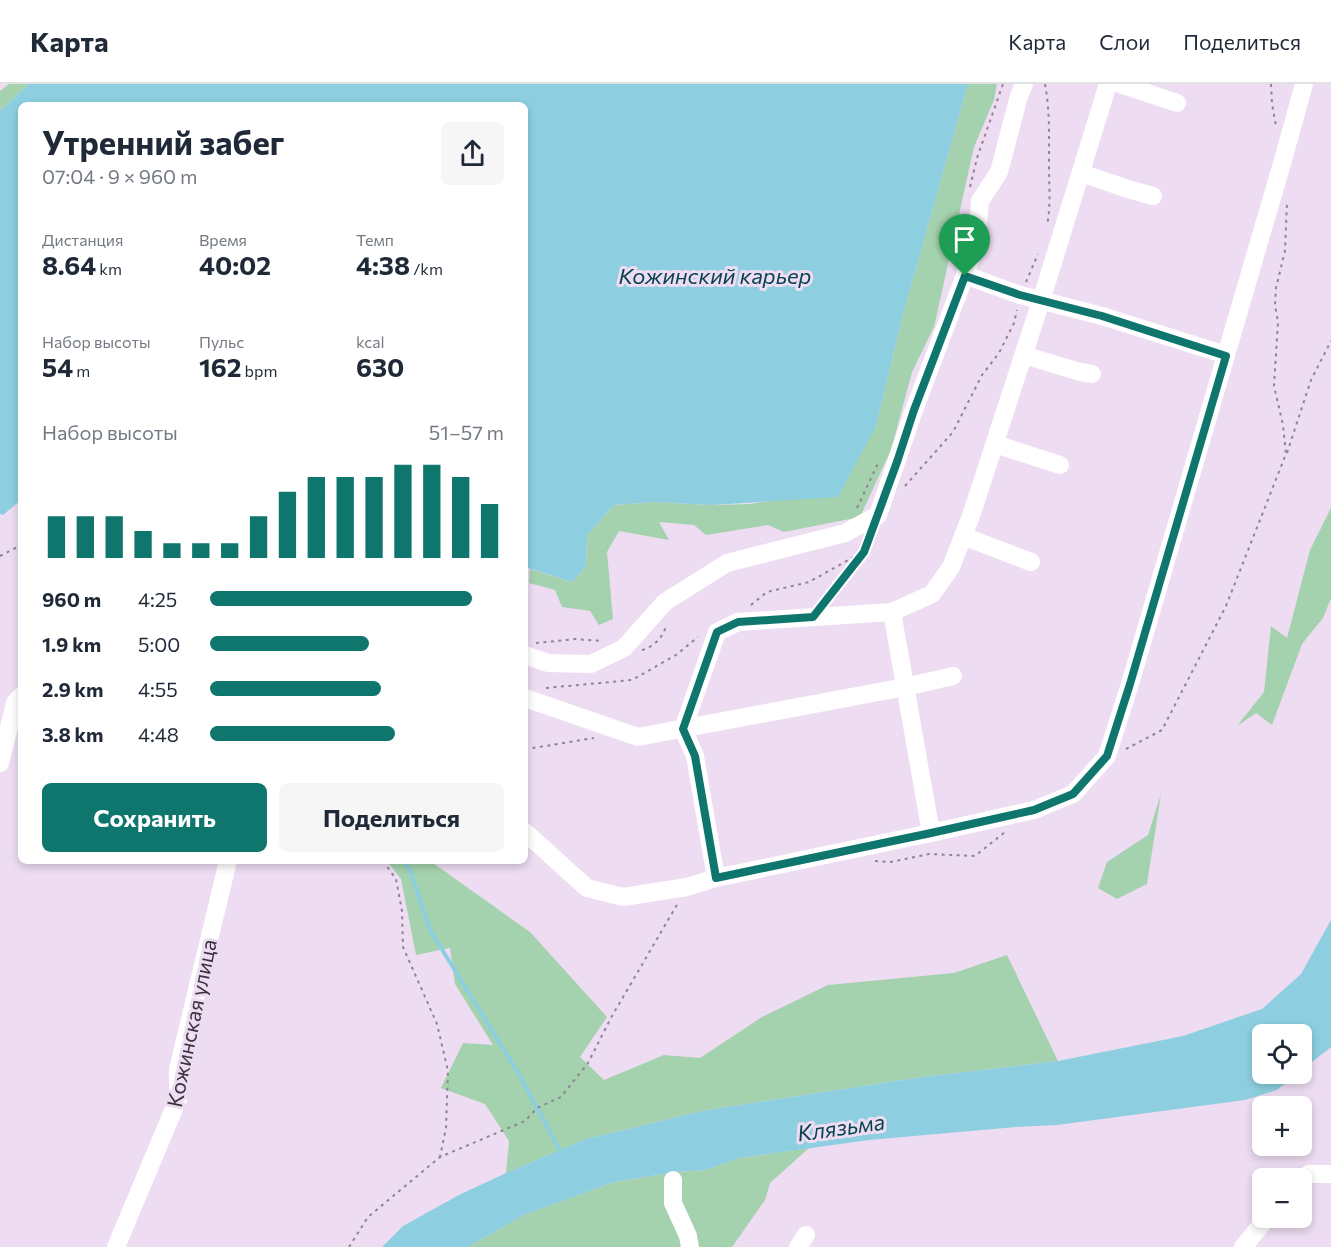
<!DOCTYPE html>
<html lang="ru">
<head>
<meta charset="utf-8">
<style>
	body { margin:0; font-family:Commissioner,sans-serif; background:#f6f6f7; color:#1f2937; height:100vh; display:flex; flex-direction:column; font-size:22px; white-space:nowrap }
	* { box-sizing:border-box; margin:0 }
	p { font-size:20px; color:#747a83 }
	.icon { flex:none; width:33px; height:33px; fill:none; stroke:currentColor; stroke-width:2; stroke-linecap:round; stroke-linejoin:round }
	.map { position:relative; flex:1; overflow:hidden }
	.panel { position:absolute; left:18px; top:18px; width:510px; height:762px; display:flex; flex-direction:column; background:#fff; border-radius:9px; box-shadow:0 3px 9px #0003 }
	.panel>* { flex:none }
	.buttons { position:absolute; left:1252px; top:940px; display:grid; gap:12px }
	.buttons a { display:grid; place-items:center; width:60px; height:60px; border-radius:9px; background:#fff; box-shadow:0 3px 9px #0003; font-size:30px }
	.pin { position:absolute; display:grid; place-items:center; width:51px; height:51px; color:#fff; margin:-62px -26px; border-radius:50% 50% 50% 0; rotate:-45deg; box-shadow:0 0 6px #0007 }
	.pin .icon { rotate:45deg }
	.round { display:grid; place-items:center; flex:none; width:63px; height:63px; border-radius:9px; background:#f6f6f7 }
	.overview { display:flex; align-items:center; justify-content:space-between; height:102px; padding:0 24px }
	h1 { font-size:33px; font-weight:700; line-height:45px }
	.stats { display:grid; grid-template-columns:repeat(3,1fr); gap:9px; height:102px; padding:6px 24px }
	.stats div { display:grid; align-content:center }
	.stats b { font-size:26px; font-weight:700 }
	.stats small { font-size:16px; font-weight:400 }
	.stats p { font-size:16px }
	.chart { height:168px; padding:12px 24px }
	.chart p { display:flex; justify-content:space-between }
	.chart svg { width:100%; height:108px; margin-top:6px; stroke:#0f766e; stroke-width:6 }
	.button { display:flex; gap:12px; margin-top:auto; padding:12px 24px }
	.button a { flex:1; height:69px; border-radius:9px; background:#0f766e; color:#fff; font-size:24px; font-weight:700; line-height:69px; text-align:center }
	.button a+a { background:#f6f6f7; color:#1f2937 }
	ul { padding:0 24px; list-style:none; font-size:20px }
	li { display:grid; grid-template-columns:96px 72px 1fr; align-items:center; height:45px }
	li i { height:15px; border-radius:8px; background:#0f766e }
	header { display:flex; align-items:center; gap:36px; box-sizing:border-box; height:84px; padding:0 30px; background:#fff; border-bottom:2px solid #e0e1e3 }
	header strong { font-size:28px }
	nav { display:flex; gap:33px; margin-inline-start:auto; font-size:21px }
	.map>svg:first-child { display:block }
	.green { fill:#a4d2ae }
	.water { fill:#8dcfe0 }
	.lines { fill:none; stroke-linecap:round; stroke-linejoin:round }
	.stream { stroke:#8dcfe0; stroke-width:4 }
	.path { stroke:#908493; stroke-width:2; stroke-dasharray:3 4.5; stroke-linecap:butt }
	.minor { stroke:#fff; stroke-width:18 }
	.route-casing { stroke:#fff; stroke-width:12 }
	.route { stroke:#0f766e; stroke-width:8 }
	.labels { text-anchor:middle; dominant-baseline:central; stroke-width:6; stroke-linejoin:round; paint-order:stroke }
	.street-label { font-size:21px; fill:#3a333c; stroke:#eddcf2 }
	.water-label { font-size:22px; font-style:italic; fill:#074451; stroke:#eddcf2 }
</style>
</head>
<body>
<header>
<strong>Карта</strong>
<nav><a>Карта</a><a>Слои</a><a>Поделиться</a></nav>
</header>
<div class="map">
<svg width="1331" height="1163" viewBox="0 0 1331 1163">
	<rect width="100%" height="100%" fill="#eddcf2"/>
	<!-- green -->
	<g class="green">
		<polygon points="9,0 29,0 0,27 0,7"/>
		<polygon points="968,0 997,0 994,16 974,63 934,243 912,288 891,366 860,433 784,448 768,441 706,451 694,441 659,438 669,456 619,447 607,468 613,535 599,541 590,527 562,523 555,506 529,499 530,485 572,498 586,482 587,451 614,421 655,418 712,421 750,420 776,416 876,342 903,230"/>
		<polygon points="1331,424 1331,514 1323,534 1302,560 1272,641 1256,629 1237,642 1264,608 1271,542 1287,554 1310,466"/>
		<polygon points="1161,710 1147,800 1117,815 1098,804 1107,778 1148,751"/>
		<polygon points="387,777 430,777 530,848 607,933 580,973 604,996 664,971 700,974 762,933 828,901 954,889 1007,871 1058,977 922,993 707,1026 586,1055 506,1089 509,1057 485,1020 441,1004 463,959 493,961 455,900 450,864 416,871 401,795"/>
		<polygon points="809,1064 770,1099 765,1116 732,1163 468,1163 524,1131 614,1098 676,1088 706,1086 739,1074"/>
	</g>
	<!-- water -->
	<g class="water">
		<polygon points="29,0 968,0 903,230 876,342 838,413 712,421 655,418 614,421 587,451 586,482 572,498 525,483 525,21 21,21 21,416 3,431 0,430 0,27"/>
		<polygon points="1331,836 1331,963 1302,986 1302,951 1263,951 1263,990 1297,990 1277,1006 1245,1016 1057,1041 1016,1043 869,1056 739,1074 706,1086 676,1088 614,1098 524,1131 468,1163 382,1163 403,1142 459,1111 506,1089 586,1055 707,1026 922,993 1058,977 1183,952 1262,925 1301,890"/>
	</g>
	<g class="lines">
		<!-- stream -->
		<polyline class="stream" points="404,777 410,786 430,846 517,987 561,1068"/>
		<!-- path -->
		<g class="path">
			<path d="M 1045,0 C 1050,27 1049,53 1049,81 C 1049,103 1051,120 1047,142"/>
			<polyline points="1271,0 1272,20 1276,42"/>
			<polyline points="970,103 977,74 1003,0"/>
			<polyline points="954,170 961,140"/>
			<polyline points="1026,198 1038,170"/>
			<polyline points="1287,369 1311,296 1331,257"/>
			<polyline points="905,402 953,348 982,291 999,269 1014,239 1017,226"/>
			<polyline points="857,424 879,377"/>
			<polyline points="0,472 21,461"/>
			<polyline points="826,517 864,468 870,452"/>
			<polyline points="751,521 767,508 809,498 861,469"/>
			<polyline points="536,559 575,555 602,557"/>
			<path d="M 642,566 C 654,563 663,553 666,542"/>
			<polyline points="546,604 632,596 676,571 698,553"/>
			<polyline points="525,664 533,664 594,654"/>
			<polyline points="1126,665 1162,646 1226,522 1286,370 1283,341 1274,302 1278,238 1275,221 1276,204 1285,167 1287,118"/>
			<polyline points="383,777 396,795 402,827 403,863 437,940 448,987 446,1044 440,1073"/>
			<polyline points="875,777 891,778 929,770 975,772 1005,748"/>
			<polyline points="349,1163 368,1133 440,1073 525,1037 537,1024 561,1013 588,979 612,932 678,819"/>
		</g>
		<!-- minor -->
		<g class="minor">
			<polyline points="1120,0 1177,19"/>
			<polyline points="1081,89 1128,105 1153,112"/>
			<polyline points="965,191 1020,211 1102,232 1226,271"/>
			<polyline points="1024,271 1080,288 1092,290"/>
			<polyline points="995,360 1060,381"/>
			<polyline points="963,452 1031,478"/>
			<polyline points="892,528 932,510 951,483 971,432 1041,217 1108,0"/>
			<polyline points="525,571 548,579 591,580 624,564 665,518 727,479 845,449 878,431 914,326 967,186 977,152 980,117 999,88 1019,12 1024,0"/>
			<polyline points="525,614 638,653 905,603 953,592"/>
			<polyline points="0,679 15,619 21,612"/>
			<polyline points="525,748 587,804 623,813 687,803 716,794 931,749 892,528 738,538 717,548 683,645 695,672 716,794"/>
			<polyline points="931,749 1034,726 1073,710 1107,672 1130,600 1283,76 1304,0"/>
			<polyline points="1301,1095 1309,1090 1331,1090"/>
			<polyline points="673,1096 673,1119 688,1152 690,1163"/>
			<polyline points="116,1163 178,1015 178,985 228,777"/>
			<polyline points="798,1163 806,1151"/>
			<polyline points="1243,1163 1267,1134"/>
		</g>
	</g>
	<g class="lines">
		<!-- route casing -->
		<g class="route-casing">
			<polygon id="route" points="965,192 1020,211 1102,232 1226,272 1130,600 1107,672 1073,710 1034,726 931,749 716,794 695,672 683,645 717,548 738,538 813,533 864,468 897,378 914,326"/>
		</g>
		<!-- route -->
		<use href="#route" class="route"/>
	</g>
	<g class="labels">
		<!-- street labels -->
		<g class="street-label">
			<text transform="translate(191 939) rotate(-78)">Кожинская улица</text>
		</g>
		<!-- water labels -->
		<g class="water-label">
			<text x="715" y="191">Кожинский карьер</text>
			<text transform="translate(841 1043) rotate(-8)">Клязьма</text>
		</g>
	</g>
</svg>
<div class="buttons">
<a><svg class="icon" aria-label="locate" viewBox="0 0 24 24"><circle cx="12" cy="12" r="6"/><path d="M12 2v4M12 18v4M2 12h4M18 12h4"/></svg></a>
<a>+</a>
<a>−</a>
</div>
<div class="pin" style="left:965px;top:192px;background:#1e9e55"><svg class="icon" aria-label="arrive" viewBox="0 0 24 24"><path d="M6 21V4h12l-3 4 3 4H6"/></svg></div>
<section class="panel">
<div class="overview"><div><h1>Утренний забег</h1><p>07:04 · 9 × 960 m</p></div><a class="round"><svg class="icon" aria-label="share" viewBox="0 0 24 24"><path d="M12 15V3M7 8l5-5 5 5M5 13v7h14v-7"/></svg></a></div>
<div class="stats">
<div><p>Дистанция</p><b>8.64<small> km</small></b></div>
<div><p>Время</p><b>40:02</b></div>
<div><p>Темп</p><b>4:38<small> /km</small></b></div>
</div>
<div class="stats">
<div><p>Набор высоты</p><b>54<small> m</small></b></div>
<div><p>Пульс</p><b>162<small> bpm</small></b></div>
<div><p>kcal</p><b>630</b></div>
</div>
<div class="chart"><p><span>Набор высоты</span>51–57 m</p>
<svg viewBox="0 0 160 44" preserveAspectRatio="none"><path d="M5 44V27M15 44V27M25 44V27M35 44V33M45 44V38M55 44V38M65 44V38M75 44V27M85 44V17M95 44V11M105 44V11M115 44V11M125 44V6M135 44V6M145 44V11M155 44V22"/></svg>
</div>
<ul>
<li><b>960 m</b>4:25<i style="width:89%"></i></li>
<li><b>1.9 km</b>5:00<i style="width:54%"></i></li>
<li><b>2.9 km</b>4:55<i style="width:58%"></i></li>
<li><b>3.8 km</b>4:48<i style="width:63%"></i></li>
</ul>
<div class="button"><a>Сохранить</a><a>Поделиться</a></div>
</section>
</div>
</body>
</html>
